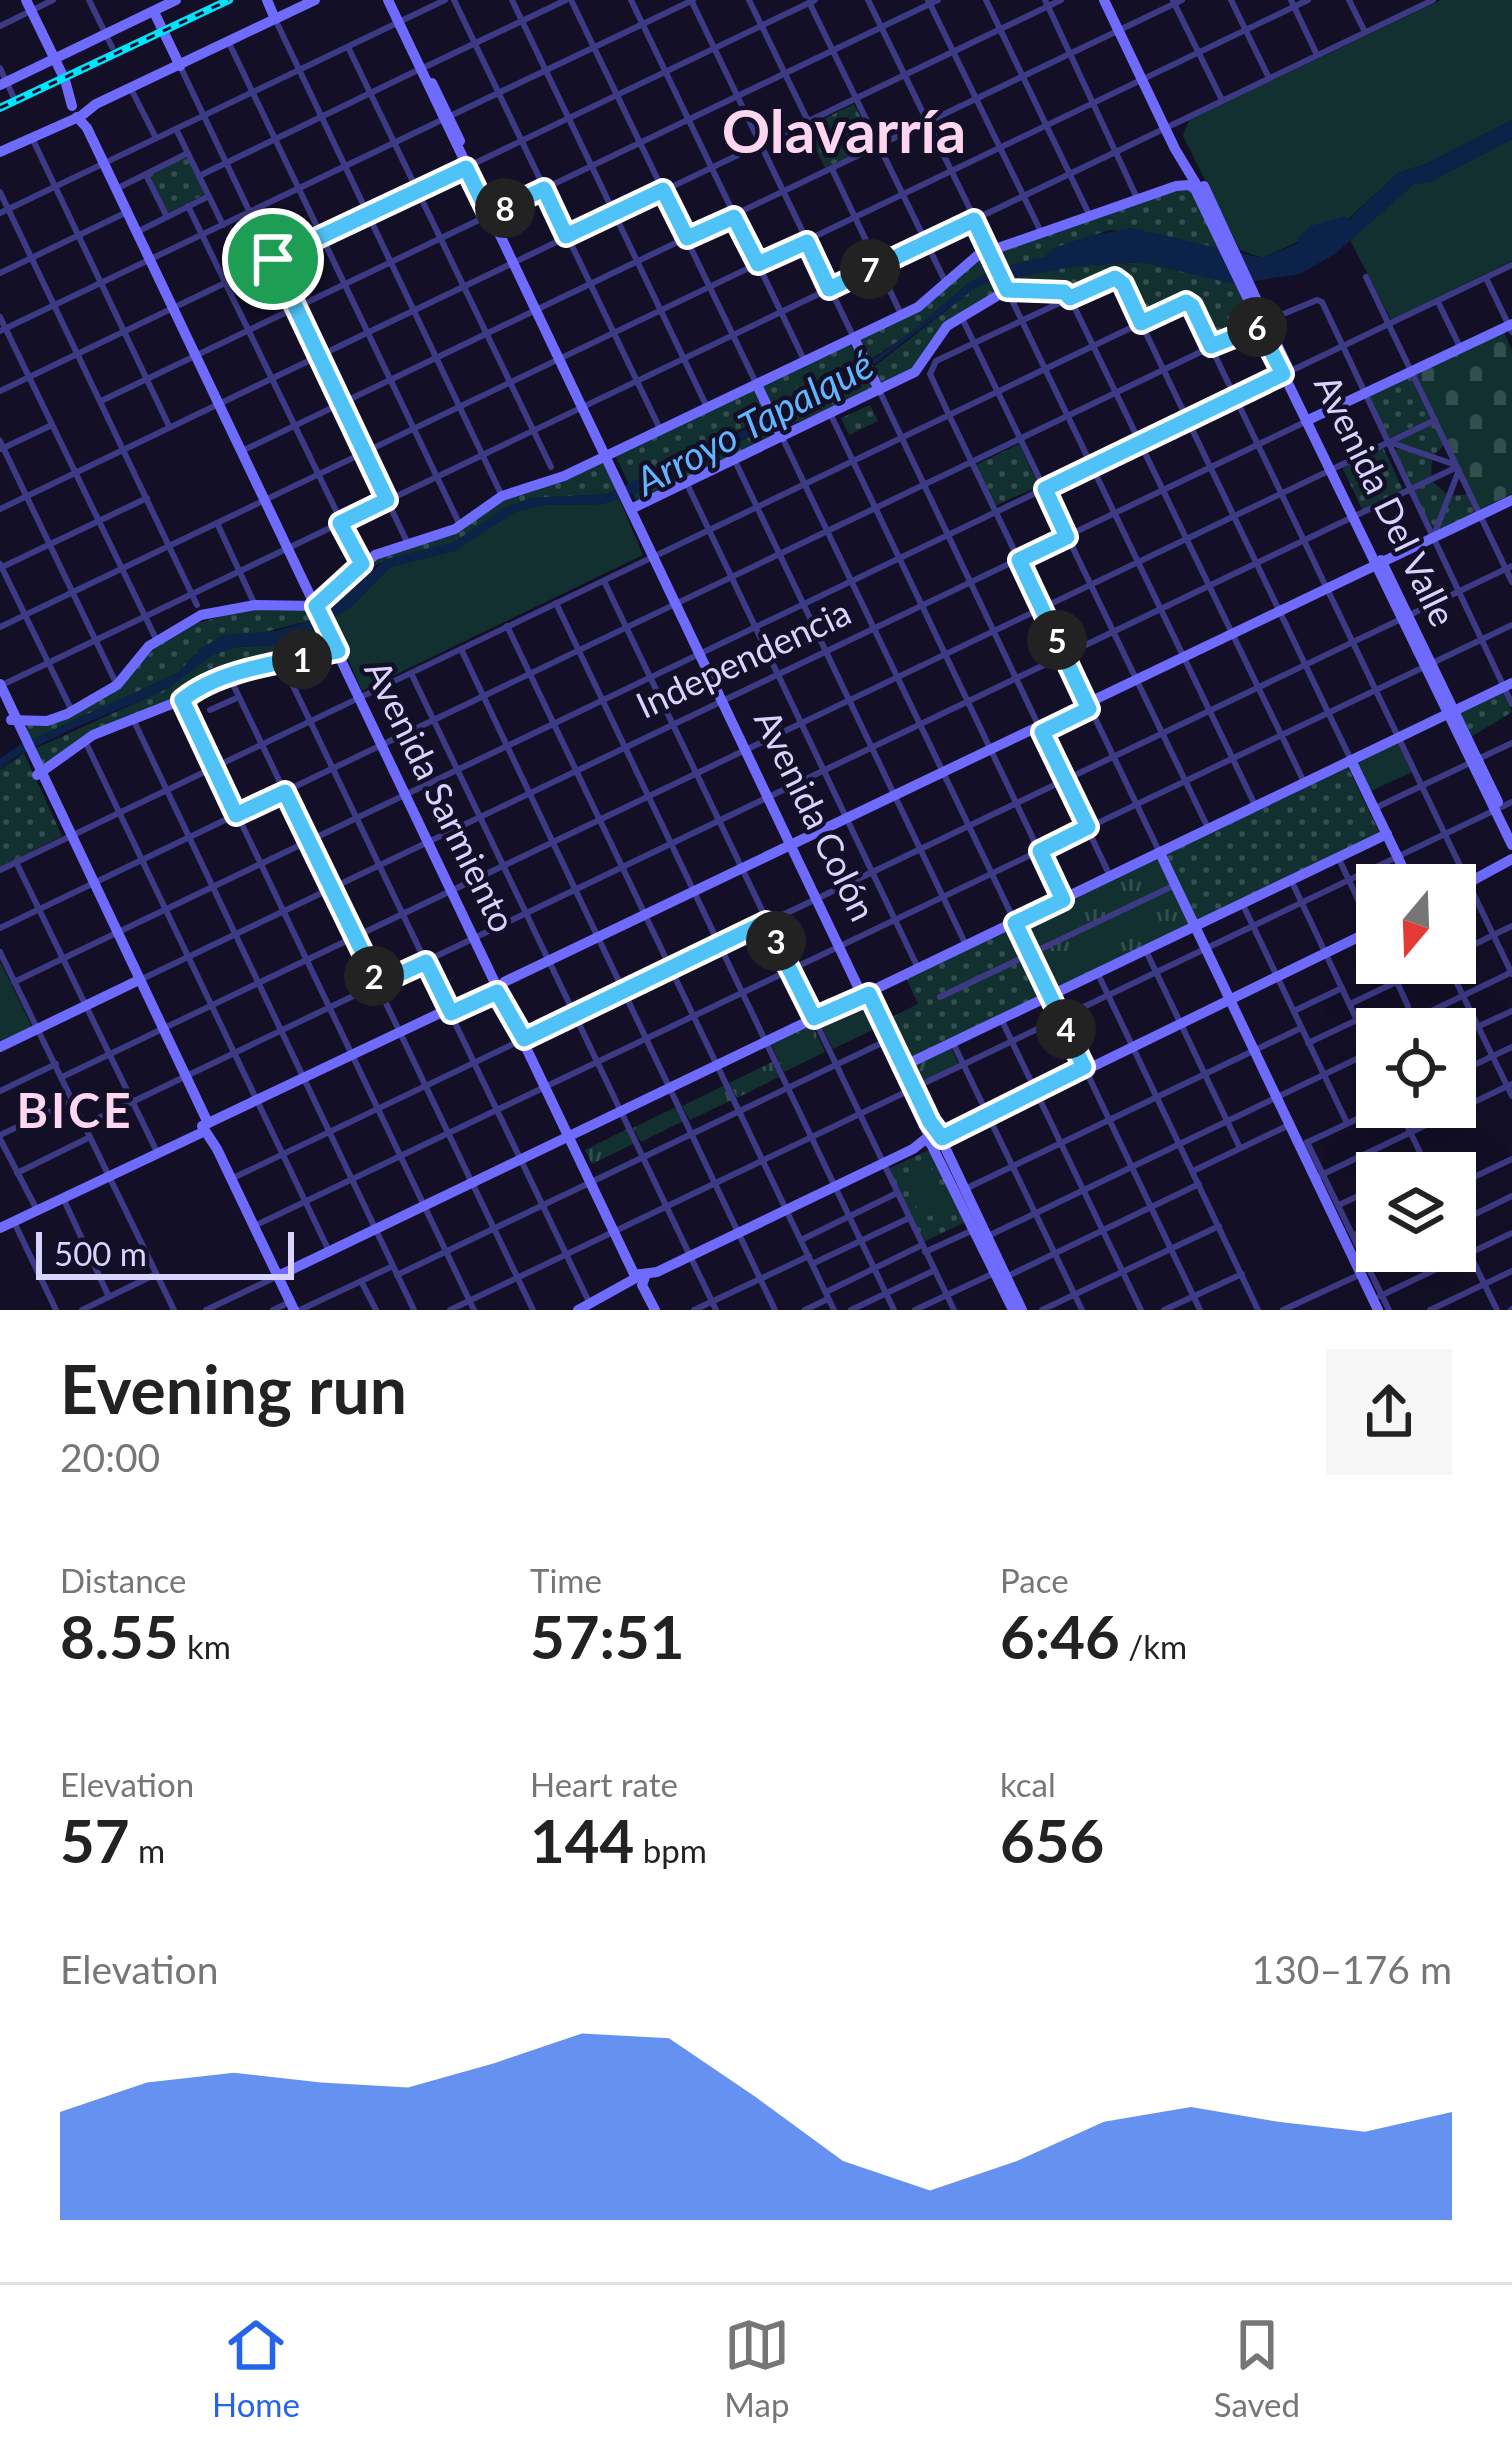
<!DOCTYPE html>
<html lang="en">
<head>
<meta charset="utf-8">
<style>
	body { margin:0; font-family:Lato,sans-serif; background:#f6f6f6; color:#222; height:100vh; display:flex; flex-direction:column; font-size:45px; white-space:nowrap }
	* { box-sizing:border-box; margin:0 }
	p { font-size:39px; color:#767676 }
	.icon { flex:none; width:66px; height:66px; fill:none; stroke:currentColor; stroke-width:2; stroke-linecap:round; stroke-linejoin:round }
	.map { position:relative; height:1310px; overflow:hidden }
	.details { display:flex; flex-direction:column; background:#fff; flex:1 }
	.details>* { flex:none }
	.needle { width:78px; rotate:199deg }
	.buttons { position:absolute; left:1356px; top:864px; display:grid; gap:24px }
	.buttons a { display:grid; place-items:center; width:120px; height:120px; border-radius:0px; background:#fff; box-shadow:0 12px 48px #0002; font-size:60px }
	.scale { position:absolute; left:36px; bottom:30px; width:258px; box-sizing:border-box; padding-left:12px; border:6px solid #d9d4ff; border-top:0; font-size:33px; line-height:42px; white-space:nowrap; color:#d9d4ff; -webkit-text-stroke:9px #130f26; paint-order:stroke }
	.pin { position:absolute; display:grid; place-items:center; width:102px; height:102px; color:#fff; margin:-51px; border:6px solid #fff; border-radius:50%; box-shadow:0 3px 12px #0007 }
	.km { position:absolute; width:60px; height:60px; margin:-30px; border-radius:50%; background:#222; color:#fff; font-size:33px; line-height:60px; text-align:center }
	.round { display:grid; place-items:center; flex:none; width:126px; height:126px; border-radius:0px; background:#f6f6f6 }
	.head { display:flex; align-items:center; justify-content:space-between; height:204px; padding:0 60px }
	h1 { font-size:66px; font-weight:700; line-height:90px }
	.stats { display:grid; grid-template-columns:repeat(3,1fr); gap:18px; height:204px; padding:12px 60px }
	.stats div { display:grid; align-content:center }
	.stats b { font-size:60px; font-weight:700 }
	.stats small { font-size:33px; font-weight:400 }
	.stats p { font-size:33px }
	.chart { height:336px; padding:24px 60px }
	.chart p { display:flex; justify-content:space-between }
	.chart svg { width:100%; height:216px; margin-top:12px; fill:#2563eb; opacity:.7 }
	.menu { display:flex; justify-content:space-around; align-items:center; height:168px; border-top:3px solid #e0e0e0; background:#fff; font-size:33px; color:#767676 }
	.menu a { display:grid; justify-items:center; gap:6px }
	.menu .on { color:#2563eb }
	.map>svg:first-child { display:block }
	.grass { fill:url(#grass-tufts) }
	.cemetery { fill:url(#cemetery-stones) }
	.park { fill:url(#park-dots) }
	.pitch { fill:#12302f }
	.water { fill:#0c2248 }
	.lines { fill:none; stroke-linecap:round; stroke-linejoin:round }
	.street { stroke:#3d3a85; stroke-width:6 }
	.secondary { stroke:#6f6bff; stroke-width:10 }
	.rail-casing { stroke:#00e5ff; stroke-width:8 }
	.rail { stroke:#130f26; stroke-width:3; stroke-dasharray:9; stroke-linecap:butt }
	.route-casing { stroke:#fff; stroke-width:24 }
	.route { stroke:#4fc3f7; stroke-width:15 }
	.labels { text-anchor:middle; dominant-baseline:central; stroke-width:9; stroke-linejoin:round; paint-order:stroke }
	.street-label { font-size:36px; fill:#d9d4ff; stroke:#130f26 }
	.water-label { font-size:39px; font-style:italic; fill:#62b6ff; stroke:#130f26 }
	.district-label { font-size:48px; font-weight:bold; letter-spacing:3px; fill:#ffd6f0; stroke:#130f26 }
	.town-label { font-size:60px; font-weight:bold; fill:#ffd6f0; stroke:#130f26 }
</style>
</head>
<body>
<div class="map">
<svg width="1512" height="1310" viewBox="0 0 1512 1310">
	<defs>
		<pattern id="grass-tufts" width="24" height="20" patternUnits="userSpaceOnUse" patternTransform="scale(3)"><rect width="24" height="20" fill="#12302f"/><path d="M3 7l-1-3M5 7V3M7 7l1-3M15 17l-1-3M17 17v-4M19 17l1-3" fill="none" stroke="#344d4e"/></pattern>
		<pattern id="cemetery-stones" width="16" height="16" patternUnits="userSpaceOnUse" patternTransform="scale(3)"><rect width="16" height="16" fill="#12302f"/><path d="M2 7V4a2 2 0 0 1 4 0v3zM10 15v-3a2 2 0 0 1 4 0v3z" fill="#344d4e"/></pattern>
		<pattern id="park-dots" width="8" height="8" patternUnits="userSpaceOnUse" patternTransform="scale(3)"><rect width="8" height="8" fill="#12302f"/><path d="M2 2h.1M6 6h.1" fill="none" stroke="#344d4e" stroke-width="1.8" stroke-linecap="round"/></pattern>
	</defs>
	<rect width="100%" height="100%" fill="#130f26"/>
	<!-- grass -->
	<g class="grass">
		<polygon points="1398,742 1412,772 1371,791 1356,762"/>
		<polygon points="1159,857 1191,924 1051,991 1018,924"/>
		<polygon points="860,1001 874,1029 833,1049 819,1021"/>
		<polygon points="812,1024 825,1052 784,1072 771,1044"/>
		<polygon points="950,1046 959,1065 916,1085 907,1066"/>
		<polygon points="772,1062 779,1077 737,1098 729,1083"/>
		<polygon points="725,1085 732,1100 690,1120 682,1106"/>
		<polygon points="676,1107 683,1121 641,1142 633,1128"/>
		<polygon points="627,1129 635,1143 592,1164 585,1150"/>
	</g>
	<!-- cemetery -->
	<polygon class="cemetery" points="1503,330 1512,350 1512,494 1480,509 1414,373"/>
	<!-- park -->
	<g class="park">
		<polygon points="854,104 874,144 825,168 805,128"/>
		<polygon points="186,156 205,194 167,213 148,175"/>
		<polygon points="1188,186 1220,251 1152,234 1110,230 1054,248 1045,257 1000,268 997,253"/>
		<polygon points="982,256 988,258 995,270 970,282 909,334 868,361 859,341 924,307"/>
		<polygon points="1142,262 1237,284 1249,310 1244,325 1213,341 1191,296 1142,315 1121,273 1111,273 1076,288 1011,285 1005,278 1077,266"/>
		<polygon points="1000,280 1002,288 939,330 915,368 881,385 871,369 979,285"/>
		<polygon points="849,343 863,364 825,389 773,413 762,384"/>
		<polygon points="867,372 872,390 781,429 778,422"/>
		<polygon points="1410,376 1430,419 1389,438 1369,396"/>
		<polygon points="752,389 756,391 768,416 629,484 616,457"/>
		<polygon points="870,405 878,421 849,435 841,418"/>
		<polygon points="1434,423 1444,445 1434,455 1398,443 1398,439"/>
		<polygon points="773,425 776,435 640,501 636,500 633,494"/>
		<polygon points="1019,444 1039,486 995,506 976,465"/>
		<polygon points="1383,447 1403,490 1362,509 1342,467"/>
		<polygon points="1397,448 1432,459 1431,477 1410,487 1395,453"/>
		<polygon points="603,462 617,489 607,494 533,498 504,508 455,542 378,564 327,611 327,603 374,561 424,543 505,498"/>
		<polygon points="1433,482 1447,494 1434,529 1412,491"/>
		<polygon points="1467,494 1476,515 1438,531 1452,496"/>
		<polygon points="256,607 311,609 319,618 200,649 178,673 29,741 27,725 117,690 155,648 198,623"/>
		<path d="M 325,629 L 332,651 C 296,658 258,663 223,675 C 205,682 191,693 174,700 C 124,720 87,735 43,767 L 32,750 L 166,689 L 212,655 L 236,647 L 264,646 Z"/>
		<polygon points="1503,691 1512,712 1471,737 1460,713"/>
		<polygon points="24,753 62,836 0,867 0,770"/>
		<polygon points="1348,767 1380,834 1196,922 1164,855"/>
		<polygon points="1014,926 1047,993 903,1062 884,1021 918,1004 906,978"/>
		<polygon points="931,1149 966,1222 923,1242 888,1169"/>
	</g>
	<!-- pitch -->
	<g class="pitch">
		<polygon points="1441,0 1512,0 1512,120 1426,164 1398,173 1347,220 1262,258 1240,250 1183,136 1189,120"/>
		<polygon points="1512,139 1512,261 1391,320 1350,240 1414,184 1432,181"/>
		<polygon points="619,498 643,555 362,691 330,619 351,607 390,567 454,551 516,511 544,505 602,504"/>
		<polygon points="0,961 32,1027 0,1043"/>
		<polygon points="810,1028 819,1048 786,1064 777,1044"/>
		<polygon points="929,1163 949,1207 922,1219 902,1175"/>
	</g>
	<!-- water -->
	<polygon class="water" points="1512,120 1512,139 1432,181 1414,184 1335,254 1300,274 1233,284 1142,262 1077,266 979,285 842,389 639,492 602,504 544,505 516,511 454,551 390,567 351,607 330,619 325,629 284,645 236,647 212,655 167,689 70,730 15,757 0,770 0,758 20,745 178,673 200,649 223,635 276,631 319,618 386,559 455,542 504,508 533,498 607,494 755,425 806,395 841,381 909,334 970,282 1000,268 1045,257 1054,248 1094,235 1132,228 1262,258 1299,243 1297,238 1311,226 1345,216 1348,220 1398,173 1426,164"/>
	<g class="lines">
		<!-- street -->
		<g class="street">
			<polyline points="89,0 112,47"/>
			<polyline points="454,0 660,429"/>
			<polyline points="512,0 706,405"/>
			<polyline points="571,0 757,385"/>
			<polyline points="631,0 805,362"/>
			<polyline points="691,0 854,338"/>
			<polyline points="749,0 808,121"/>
			<polyline points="868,0 989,248"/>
			<polyline points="928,0 1042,234"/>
			<polyline points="986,0 1087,210"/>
			<polyline points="1045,0 1137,198"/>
			<polyline points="1231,0 1269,78"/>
			<polyline points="1291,0 1317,55"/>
			<polyline points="1349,0 1365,32"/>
			<polyline points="1173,1 1222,100"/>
			<polyline points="810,4 945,281"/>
			<polyline points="275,19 502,496"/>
			<polyline points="401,21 445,0"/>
			<polyline points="0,26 53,0"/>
			<polyline points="229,43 459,523"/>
			<polyline points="348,47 551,467"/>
			<polyline points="180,66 408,544"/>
			<polyline points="425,67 566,0"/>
			<polyline points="0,68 14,98"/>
			<polyline points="131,89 156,138"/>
			<polyline points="176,129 223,225"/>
			<polyline points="33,140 169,426"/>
			<polyline points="832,169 901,314"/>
			<polyline points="146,175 167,217"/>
			<polyline points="199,176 418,70"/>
			<polyline points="116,189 188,153"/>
			<polyline points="0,192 197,605"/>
			<polyline points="188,206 362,564"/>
			<polyline points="0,213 395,24"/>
			<polyline points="141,230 207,197"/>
			<polyline points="0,273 127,212"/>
			<polyline points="1366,277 1512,582"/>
			<polyline points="1486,278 1512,332"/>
			<polyline points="1008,292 1255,805"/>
			<polyline points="1438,302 1460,347"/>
			<polyline points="0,317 157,641"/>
			<polyline points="1276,317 1317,300 1322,302 1512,704"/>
			<polyline points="962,318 1208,828"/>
			<polyline points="0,331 693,0"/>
			<polyline points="879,390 1109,874"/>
			<polyline points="0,391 815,0"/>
			<polyline points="101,401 938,0"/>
			<polyline points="830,413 1061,897"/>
			<polyline points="782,437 1014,920"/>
			<polyline points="0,441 117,685"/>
			<polyline points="1392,443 1453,464"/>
			<polyline points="1,449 52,425"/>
			<polyline points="244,450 1182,0"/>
			<polyline points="735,461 965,943"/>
			<polyline points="687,484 918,968"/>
			<polyline points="0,509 1061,0"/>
			<polyline points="217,523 255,605"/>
			<polyline points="1434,535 1459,470"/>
			<polyline points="0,564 72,711"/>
			<polyline points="0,568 147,498"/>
			<polyline points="604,581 954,1310"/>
			<polyline points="556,603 894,1310"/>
			<polyline points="507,626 834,1310"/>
			<polyline points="0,627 1308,0"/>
			<polyline points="461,649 775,1310"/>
			<polyline points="284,667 590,1304"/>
			<polyline points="411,673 716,1310"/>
			<polyline points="231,680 533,1310"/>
			<polyline points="2,685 1433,0"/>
			<polyline points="182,699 474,1310"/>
			<polyline points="210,710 239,697"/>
			<polyline points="132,717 414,1310"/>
			<polyline points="86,743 328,1249"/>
			<polyline points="1375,808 1512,743"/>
			<polyline points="1160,853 949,415 930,374 936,361 1070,298 1304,782"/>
			<polyline points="1338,857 1377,940"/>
			<polyline points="16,862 157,1152"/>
			<polyline points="0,870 1141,323 1351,760"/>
			<polyline points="1292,882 1377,1063"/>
			<polyline points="1243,905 1347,1123"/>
			<polyline points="0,928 1211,347 1512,974"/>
			<polyline points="1146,951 1240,1148"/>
			<polyline points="0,952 174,1310"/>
			<polyline points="1455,954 1512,926"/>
			<polyline points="1388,963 1408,1006"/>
			<polyline points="1447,963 1512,1096"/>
			<polyline points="1098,974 1258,1310"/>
			<polyline points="142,979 1305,422"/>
			<polyline points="14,982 1512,265"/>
			<polyline points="940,997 1175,885"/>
			<polyline points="1350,1004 1436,963"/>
			<polyline points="1294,1011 1342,988"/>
			<polyline points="1002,1021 1141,1310"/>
			<polyline points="1394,1029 1510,973"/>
			<polyline points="1455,1037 1512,1011"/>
			<polyline points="953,1043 1082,1310"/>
			<polyline points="1308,1043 1357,1020"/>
			<polyline points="1086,1071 1200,1310"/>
			<polyline points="1455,1074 1512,1047"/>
			<polyline points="62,1077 1435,420"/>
			<polyline points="0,1091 56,1064"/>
			<polyline points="1398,1107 1430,1173"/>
			<polyline points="84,1125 1457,467"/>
			<polyline points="0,1135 73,1101"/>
			<polyline points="0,1139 37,1210"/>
			<polyline points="1307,1142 1389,1310"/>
			<polyline points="1308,1142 1383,1107"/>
			<polyline points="1193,1171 1289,1125"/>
			<polyline points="17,1173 90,1137"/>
			<polyline points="1406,1173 1424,1164"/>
			<polyline points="233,1178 1512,566"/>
			<polyline points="1315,1178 1512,1084"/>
			<polyline points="1455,1186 1512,1159"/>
			<polyline points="963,1190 1301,1028"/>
			<polyline points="63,1198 109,1297"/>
			<polyline points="1339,1205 1377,1187"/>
			<polyline points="14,1222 56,1310"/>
			<polyline points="254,1226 1512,625"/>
			<polyline points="1354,1235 1377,1224"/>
			<polyline points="988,1236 1371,1052"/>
			<polyline points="801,1240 897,1193"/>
			<polyline points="925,1252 971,1231"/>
			<polyline points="814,1263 909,1218"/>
			<polyline points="1368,1265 1398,1251"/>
			<polyline points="397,1275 890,1039"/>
			<polyline points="1008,1276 1199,1184"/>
			<polyline points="361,1281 376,1310"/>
			<polyline points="826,1292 922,1245"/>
			<polyline points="1380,1296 1512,1233"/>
			<polyline points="82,1310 154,1275"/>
			<polyline points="206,1310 278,1276"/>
			<polyline points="273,1310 290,1302"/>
			<polyline points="300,1310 393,1266"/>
			<polyline points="450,1310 1512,802"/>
			<polyline points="694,1310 809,1256"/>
			<polyline points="805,1310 828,1299"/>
			<polyline points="851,1310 935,1270"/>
			<polyline points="915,1310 994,1273"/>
			<polyline points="1042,1310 1219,1226"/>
			<polyline points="1164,1310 1242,1274"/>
			<polyline points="1283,1310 1361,1274"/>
			<polyline points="1430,1310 1512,1271"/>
			<polyline points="1497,1310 1455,1224 1512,1196"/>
			<polyline points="1511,1310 1512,1309"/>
		</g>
		<!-- secondary -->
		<g class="secondary">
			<polyline points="26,0 65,80 72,106"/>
			<polyline points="267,0 275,19"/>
			<polyline points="388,0 929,1136"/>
			<polyline points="1104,0 1175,149 1201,192"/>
			<polyline points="154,12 180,66"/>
			<polyline points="432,83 460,141"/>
			<polyline points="0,85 176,0"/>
			<polyline points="77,117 87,128 496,985"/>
			<polyline points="0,152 81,116 96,104 315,0"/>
			<polyline points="1204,186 1289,370"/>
			<polyline points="990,252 1007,290"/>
			<polyline points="1007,290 1065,291 1070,298 1116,278 1141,323 1186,302 1192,306 1211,347 1259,327"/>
			<polyline points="854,338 879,390"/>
			<polyline points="1283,373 1512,845"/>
			<polyline points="757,385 782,437"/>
			<polyline points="1306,421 1512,324"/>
			<polyline points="631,509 915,372 947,326 1007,290"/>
			<polyline points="1381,560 1498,802"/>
			<polyline points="0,684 208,1123"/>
			<polyline points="11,720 47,721 67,714 117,685 149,646 201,615 255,605 316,606 375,555 455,529 502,496 564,476 918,307 978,255 1176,186 1189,185 1195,189 1284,374"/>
			<polyline points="1351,760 1411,885"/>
			<polyline points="37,775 93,735 179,701 203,686 341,650"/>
			<polyline points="1160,853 1378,1310"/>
			<polyline points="1455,890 1512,859"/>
			<polyline points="1015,923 1086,1071"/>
			<polyline points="504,982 1512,500"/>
			<polyline points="500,993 635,1276"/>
			<polyline points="0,1047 139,980"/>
			<polyline points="897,1069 1387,834"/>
			<polyline points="929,1136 930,1143 938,1142 1377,928"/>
			<polyline points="941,1139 1022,1310"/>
			<polyline points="931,1144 1013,1310"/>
			<polyline points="0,1228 203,1132"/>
			<polyline points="639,1274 645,1277 642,1285 655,1310"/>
			<polyline points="642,1274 657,1272 913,1149 928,1137"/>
			<polyline points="278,1276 1512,683"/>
			<polyline points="294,1310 217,1149 202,1126 495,987"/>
			<polyline points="578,1310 634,1279"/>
		</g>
		<!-- rail casing -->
		<g class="rail-casing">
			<polyline id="rail" points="0,108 229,0"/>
		</g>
		<!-- rail -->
		<use href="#rail" class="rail"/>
	</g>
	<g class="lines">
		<!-- route casing -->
		<g class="route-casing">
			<path id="route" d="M 466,168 L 489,215 L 544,189 L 566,236 L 663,190 L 687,238 L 734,217 L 758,264 L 807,242 L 829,289 L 974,220 L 1007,290 L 1064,292 L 1070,298 L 1115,278 L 1123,284 L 1141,323 L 1186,302 L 1192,306 L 1211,346 L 1259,327 L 1283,374 L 1045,489 L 1067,537 L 1019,560 L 1089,709 L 1042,732 L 1088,827 L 1040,851 L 1063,900 L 1015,923 L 1084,1067 L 942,1138 L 930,1122 L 869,994 L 814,1018 L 766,922 L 524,1039 L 497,992 L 451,1013 L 426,962 L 378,984 L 285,792 L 236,815 L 182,700 C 222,667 289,662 338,651 L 316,606 L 362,564 L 340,523 L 387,500 L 273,259 Z"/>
		</g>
		<!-- route -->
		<use href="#route" class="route"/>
	</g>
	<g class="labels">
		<!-- street labels -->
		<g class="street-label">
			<text transform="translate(1386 500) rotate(64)">Avenida Del Valle</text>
			<text transform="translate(743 658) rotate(-25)">Independencia</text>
			<text transform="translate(441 796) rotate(64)">Avenida Sarmiento</text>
			<text transform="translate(816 815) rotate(64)">Avenida Colón</text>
		</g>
		<!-- water labels -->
		<g class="water-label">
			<text transform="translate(754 422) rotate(-28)">Arroyo Tapalqué</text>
		</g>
		<!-- district labels -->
		<g class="district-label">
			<text x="75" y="1109">BICE</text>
		</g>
		<!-- town labels -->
		<g class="town-label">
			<text x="844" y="130">Olavarría</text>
		</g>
	</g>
</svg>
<div class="buttons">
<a><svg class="needle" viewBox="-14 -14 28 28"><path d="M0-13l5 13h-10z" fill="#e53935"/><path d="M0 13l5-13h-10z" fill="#767676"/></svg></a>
<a><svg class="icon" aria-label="locate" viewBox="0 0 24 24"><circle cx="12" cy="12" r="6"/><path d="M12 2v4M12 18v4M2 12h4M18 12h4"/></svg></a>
<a><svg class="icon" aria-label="layers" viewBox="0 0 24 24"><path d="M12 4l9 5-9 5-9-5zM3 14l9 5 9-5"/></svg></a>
</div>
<div class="scale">500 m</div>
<div class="pin" style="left:273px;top:259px;background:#1e9e55"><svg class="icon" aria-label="arrive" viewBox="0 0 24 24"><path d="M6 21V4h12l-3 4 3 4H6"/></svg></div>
<b class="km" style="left:302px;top:659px">1</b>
<b class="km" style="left:374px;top:976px">2</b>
<b class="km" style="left:776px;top:941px">3</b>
<b class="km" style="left:1066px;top:1029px">4</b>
<b class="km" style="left:1057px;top:640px">5</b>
<b class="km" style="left:1257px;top:327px">6</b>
<b class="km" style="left:870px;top:269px">7</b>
<b class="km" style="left:505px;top:208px">8</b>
</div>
<section class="details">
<div class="head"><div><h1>Evening run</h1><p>20:00</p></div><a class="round"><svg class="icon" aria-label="share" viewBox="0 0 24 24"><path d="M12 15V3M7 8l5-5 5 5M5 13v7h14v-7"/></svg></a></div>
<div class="stats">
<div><p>Distance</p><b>8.55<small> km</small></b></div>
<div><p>Time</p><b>57:51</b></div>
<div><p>Pace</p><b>6:46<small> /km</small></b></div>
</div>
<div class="stats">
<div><p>Elevation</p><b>57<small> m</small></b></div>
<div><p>Heart rate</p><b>144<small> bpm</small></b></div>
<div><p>kcal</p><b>656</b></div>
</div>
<div class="chart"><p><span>Elevation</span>130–176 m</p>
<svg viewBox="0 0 160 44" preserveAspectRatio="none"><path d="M0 44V22L10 16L20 14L30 16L40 17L50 12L60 6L70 7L80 19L90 32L100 38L110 32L120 24L130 21L140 24L150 26L160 22V44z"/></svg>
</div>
</section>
<nav class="menu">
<a class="on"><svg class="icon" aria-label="home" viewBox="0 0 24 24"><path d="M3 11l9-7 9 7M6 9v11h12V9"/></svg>Home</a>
<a><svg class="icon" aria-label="map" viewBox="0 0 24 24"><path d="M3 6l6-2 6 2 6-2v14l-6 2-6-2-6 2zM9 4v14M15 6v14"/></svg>Map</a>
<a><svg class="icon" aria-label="saved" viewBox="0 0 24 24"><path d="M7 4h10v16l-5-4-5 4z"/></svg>Saved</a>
</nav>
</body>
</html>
